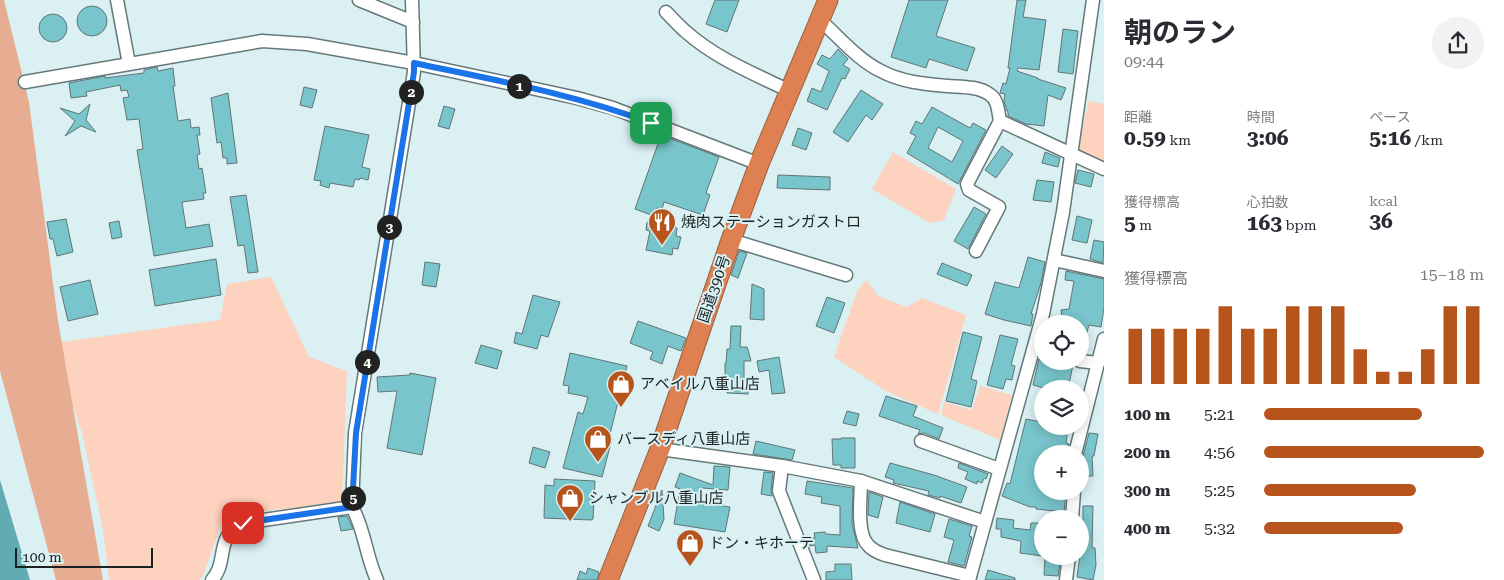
<!DOCTYPE html>
<html lang="ja">
<head>
<meta charset="utf-8">
<style>
	body { margin:0; font-family:"Roboto Serif","Noto Sans JP",serif; background:#f2f2f3; color:#2b2b33; height:100vh; display:flex; flex-direction:column; font-size:19px; white-space:nowrap }
	* { box-sizing:border-box; margin:0 }
	p { font-size:16px; color:#7c7c81 }
	.icon { flex:none; width:28px; height:28px; fill:none; stroke:currentColor; stroke-width:2; stroke-linecap:round; stroke-linejoin:round }
	.map { position:relative; flex:1; overflow:hidden }
	.details { display:flex; flex-direction:column; background:#fff; width:400px }
	.details>* { flex:none }
	.fabs { position:absolute; left:1034px; top:315px; display:grid; gap:10px }
	.fabs a { display:grid; place-items:center; width:55px; height:55px; border-radius:50%; background:#fff; box-shadow:0 2px 12px #0003; font-size:25px }
	.scale { position:absolute; left:15px; bottom:12px; width:138px; box-sizing:border-box; padding-left:5px; border:2px solid #192121; border-top:0; font-size:14px; line-height:18px; white-space:nowrap; color:#192121; -webkit-text-stroke:4px #daf0f2; paint-order:stroke }
	.pin { position:absolute; display:grid; place-items:center; width:42px; height:42px; color:#fff; margin:-21px; border-radius:10px; box-shadow:0 2px 8px #0006 }
	.km { position:absolute; width:25px; height:25px; margin:-12px; border-radius:50%; background:#222; color:#fff; font-size:14px; line-height:25px; text-align:center }
	.round { display:grid; place-items:center; flex:none; width:52px; height:52px; border-radius:26px; background:#f2f2f3 }
	.headline { display:flex; align-items:center; justify-content:space-between; height:85px; padding:0 20px }
	h1 { font-size:28px; font-weight:700; line-height:38px }
	.metrics { display:grid; grid-template-columns:repeat(3,1fr); gap:8px; height:85px; padding:5px 20px }
	.metrics div { display:grid; align-content:center }
	.metrics b { font-size:21px; font-weight:700 }
	.metrics small { font-size:14px; font-weight:400 }
	.metrics p { font-size:14px }
	.chart { height:140px; padding:10px 20px }
	.chart p { display:flex; justify-content:space-between }
	.chart svg { width:100%; height:90px; margin-top:5px; stroke:#b7541b; stroke-width:6 }
	ul { padding:0 20px; list-style:none; font-size:16px }
	li { display:grid; grid-template-columns:80px 60px 1fr; align-items:center; height:38px }
	li i { height:12px; border-radius:6px; background:#b7541b }
	main { display:flex; flex:1; min-height:0 }
	.map>svg:first-child { display:block }
	.green { fill:#fdd2be }
	.forest { fill:#e6ad92 }
	.water { fill:#60acb2 }
	.building { fill:#78c5cb; stroke:#617576; fill-rule:evenodd }
	.lines { fill:none; stroke-linecap:round; stroke-linejoin:round }
	.minor-casing { stroke:#65797a; stroke-width:15 }
	.highway-casing { stroke:#995f40; stroke-width:21 }
	.minor { stroke:#fff; stroke-width:12 }
	.highway { stroke:#de8051; stroke-width:19 }
	.route-casing { stroke:#fff; stroke-width:10 }
	.route { stroke:#1a73e8; stroke-width:6 }
	.labels { text-anchor:middle; dominant-baseline:central; stroke-width:4; stroke-linejoin:round; paint-order:stroke }
	.poi-label { font-size:15px; fill:#192121; stroke:#daf0f2; text-anchor:start }
	.street-label { font-size:15px; fill:#192121; stroke:#daf0f2 }
</style>
</head>
<body>
<main>
<div class="map">
<svg width="1104" height="580" viewBox="0 0 1104 580">
	<rect width="100%" height="100%" fill="#daf0f2"/>
	<!-- green -->
	<g class="green">
		<polygon points="1089,101 1104,104 1104,163 1077,150"/>
		<polygon points="893,152 956,189 944,220 930,223 872,189"/>
		<polygon points="271,277 309,357 347,371 342,503 243,513 222,521 203,576 199,580 109,580 103,529 82,433 64,380 61,342 220,320 227,284"/>
		<polygon points="867,280 878,296 907,307 922,298 966,315 938,414 886,391 834,357 858,289"/>
		<polygon points="980,386 1012,395 1000,440 941,415 944,402 972,410"/>
	</g>
	<!-- forest -->
	<polygon class="forest" points="0,0 4,0 29,102 58,321 103,580 56,580 0,371"/>
	<!-- water -->
	<polygon class="water" points="0,480 30,580 0,580"/>
	<!-- building -->
	<g class="building">
		<polygon points="715,0 739,0 727,32 706,24"/>
		<polygon points="909,0 948,0 936,36 975,48 967,71 929,59 926,68 891,57"/>
		<polygon points="1017,0 1026,0 1023,17 1046,20 1039,70 1018,68 1017,71 1038,78 1038,79 1066,88 1061,100 1048,95 1044,126 1026,124 1008,116 1008,111 1007,111 1004,101 1005,94 1000,93 1003,83 1006,84 1010,68 1008,68"/>
		<circle cx="92" cy="21" r="15"/>
		<circle cx="53" cy="28" r="14"/>
		<polygon points="1063,29 1078,31 1073,74 1058,72"/>
		<polygon points="838,49 848,59 843,65 850,69 845,79 842,78 827,110 807,101 812,88 821,92 829,71 817,64 822,55 830,59"/>
		<polygon points="157,67 158,71 173,68 175,86 173,86 178,121 190,119 191,128 199,127 200,135 197,135 200,154 197,155 199,169 202,168 206,193 203,193 204,199 182,202 186,228 209,224 213,246 154,256 137,150 143,149 139,119 127,120 123,98 129,97 127,90 121,91 120,85 86,92 87,96 71,98 69,83 105,76 105,78 144,73 144,70"/>
		<polygon points="304,87 317,90 312,108 300,105"/>
		<polygon points="861,90 883,104 872,120 866,115 848,142 833,132"/>
		<polygon points="228,93 237,163 227,164 227,158 223,158 221,142 217,143 211,98"/>
		<polygon points="90,104 86,120 96,132 81,126 65,136 75,121 60,108 79,114"/>
		<polygon points="444,106 455,109 449,129 438,126"/>
		<path d="M 932,107 L 970,128 L 973,123 L 986,130 L 958,184 L 907,153 L 916,136 L 910,133 L 916,121 L 922,124 ZM 938,127 L 963,141 L 952,162 L 928,148 Z"/>
		<polygon points="325,126 369,135 362,167 370,169 368,180 360,178 359,180 355,179 353,187 330,183 329,188 320,185 321,181 314,180"/>
		<polygon points="798,128 812,133 806,150 792,145"/>
		<polygon points="661,135 719,157 706,193 710,195 703,215 664,202 662,209 657,208 654,216 635,209"/>
		<polygon points="1002,146 1013,154 996,178 985,170"/>
		<polygon points="1045,152 1060,158 1058,167 1042,163"/>
		<polygon points="1078,170 1094,174 1091,187 1075,183"/>
		<polygon points="778,175 830,177 830,190 777,188"/>
		<polygon points="1037,180 1054,182 1051,202 1033,200"/>
		<polygon points="246,195 258,272 248,273 244,245 238,246 230,197"/>
		<polygon points="974,207 986,214 968,249 954,241"/>
		<polygon points="1077,216 1092,220 1087,243 1072,240"/>
		<polygon points="66,219 73,252 57,256 53,239 50,239 47,222"/>
		<polygon points="119,221 122,237 112,239 109,223"/>
		<polygon points="647,222 677,228 676,236 681,237 678,249 673,248 672,255 646,250 650,231 646,230"/>
		<polygon points="1094,240 1104,242 1103,263 1090,259"/>
		<polygon points="739,251 747,253 738,278 731,275"/>
		<polygon points="1028,257 1045,262 1041,283 1031,314 1033,314 1031,326 1004,320 985,314 995,282 1019,288"/>
		<polygon points="216,259 221,295 155,306 149,270"/>
		<polygon points="425,262 440,264 436,287 422,285"/>
		<polygon points="942,263 972,275 967,286 937,274"/>
		<polygon points="1066,271 1104,279 1104,308 1101,327 1089,325 1082,349 1080,348 1080,324 1063,324 1061,310 1069,309 1074,281 1065,280"/>
		<polygon points="90,280 98,314 68,321 60,287"/>
		<polygon points="752,284 764,289 764,320 750,319"/>
		<polygon points="533,295 560,302 548,337 541,335 537,349 514,343 516,332 522,334"/>
		<polygon points="827,297 845,303 834,333 816,326"/>
		<polygon points="638,321 686,338 681,351 668,346 662,364 650,359 653,352 630,343"/>
		<polygon points="731,326 741,326 740,347 747,347 748,350 751,361 744,361 744,379 749,379 748,394 727,393 728,376 725,376 725,363 726,363 727,349 730,349"/>
		<polygon points="963,332 982,337 971,379 977,381 971,407 946,401"/>
		<polygon points="1000,335 1018,339 1011,365 1015,366 1012,380 1006,379 1003,389 987,385"/>
		<polygon points="481,345 502,351 497,369 475,363"/>
		<polygon points="570,353 627,366 609,438 612,439 602,477 563,468 578,412 583,414 588,397 568,393 569,386 563,385"/>
		<polygon points="779,357 785,393 772,394 769,370 759,372 757,361"/>
		<polygon points="1039,359 1042,361 1073,365 1068,389 1060,389 1048,385 1047,389 1033,385"/>
		<polygon points="410,373 436,378 422,455 387,448 397,391 378,392 377,377 410,375"/>
		<polygon points="886,396 917,406 913,416 943,428 939,439 924,433 918,434 920,430 879,416"/>
		<polygon points="847,411 859,414 856,426 843,423"/>
		<polygon points="1026,419 1042,422 1042,426 1068,426 1066,443 1069,444 1066,454 1042,454 1042,491 1066,491 1064,512 1036,509 1036,507 1030,507 1002,496 1007,483 1010,484"/>
		<polygon points="1089,433 1098,434 1094,456 1092,456 1093,476 1080,476 1080,460 1083,456"/>
		<polygon points="841,438 855,438 855,468 841,468 841,465 833,465 832,439 841,439"/>
		<polygon points="756,441 795,450 792,460 753,454"/>
		<polygon points="533,447 550,452 545,468 529,463"/>
		<polygon points="890,463 934,475 967,487 961,503 940,496 940,498 928,495 929,491 893,483 894,480 885,477"/>
		<polygon points="959,463 988,474 986,479 984,478 982,483 977,481 977,484 965,479 968,472 958,468"/>
		<polygon points="714,466 730,467 728,490 702,488 697,502 730,507 725,532 674,524 680,489 675,487 680,473 713,485"/>
		<polygon points="764,472 773,473 771,490 772,496 761,494"/>
		<polygon points="554,479 595,481 593,519 591,520 544,518 545,485 554,486"/>
		<polygon points="807,481 853,488 852,524 858,548 827,546 827,552 816,553 815,545 810,546 809,538 815,538 814,533 825,532 826,534 840,535 840,506 821,503 822,497 805,494"/>
		<polygon points="662,490 664,519 659,531 648,526"/>
		<polygon points="869,492 883,497 878,518 868,515"/>
		<polygon points="900,502 935,514 930,532 896,523"/>
		<polygon points="1083,506 1093,506 1092,548 1095,548 1096,565 1093,580 1077,577 1080,556 1080,528 1083,528"/>
		<polygon points="347,516 353,529 341,531 338,517"/>
		<polygon points="997,518 1014,520 1013,528 1030,530 1031,523 1040,523 1039,531 1042,532 1042,556 1020,553 1021,541 1001,537 1001,529 996,529"/>
		<polygon points="949,519 972,526 969,536 972,537 964,566 948,562 954,540 944,537"/>
		<polygon points="1045,556 1061,557 1058,576 1044,575"/>
		<polygon points="835,564 851,564 852,580 826,580 826,572 835,571"/>
		<polygon points="588,568 599,572 597,580 577,580 580,571 586,574"/>
		<polygon points="988,570 1015,578 1015,580 985,580"/>
	</g>
	<g class="lines">
		<!-- minor casing -->
		<g class="minor-casing">
			<g id="minor">
				<polyline points="117,0 129,64"/>
				<polyline points="359,0 413,22"/>
				<path d="M 666,12 C 672,18 678,25 685,31 C 715,58 754,74 790,91"/>
				<path d="M 820,20 C 838,36 859,61 881,71 C 901,82 925,84 948,86 C 960,87 978,86 989,94 C 998,99 998,111 1000,121 L 1104,169"/>
				<polyline points="25,82 262,41 307,44 414,63 577,98 613,108 759,164"/>
				<polyline points="731,240 846,275"/>
				<polyline points="976,251 999,207 969,190 967,184 1000,121"/>
				<polyline points="1054,260 1104,271"/>
				<polyline points="1080,361 1098,363"/>
				<polyline points="921,441 999,469"/>
				<polyline points="660,449 782,466 861,481 985,522"/>
				<polyline points="1075,454 1104,339"/>
				<polyline points="782,466 779,491 814,580"/>
				<path d="M 861,481 C 861,497 856,533 868,545 C 872,550 879,553 885,555 L 970,576"/>
				<polyline points="1072,519 1074,491"/>
				<path d="M 212,580 C 229,561 214,536 243,523 L 352,507"/>
				<path d="M 377,580 C 366,557 365,530 352,507 L 355,433 L 414,72 L 412,0"/>
				<polyline points="969,580 1043,314 1063,212 1093,0"/>
				<polyline points="1066,580 1069,556"/>
			</g>
		</g>
		<!-- highway casing -->
		<g class="highway-casing">
			<polyline id="highway" points="608,580 660,449 731,240 759,164 828,0"/>
		</g>
		<!-- minor -->
		<use href="#minor" class="minor"/>
		<!-- highway -->
		<use href="#highway" class="highway"/>
	</g>
	<g class="lines">
		<!-- route casing -->
		<g class="route-casing">
			<path id="route" d="M 243,523 L 352,507 L 356,433 L 414,72 L 414,63 C 494,80 574,94 651,123"/>
		</g>
		<!-- route -->
		<use href="#route" class="route"/>
	</g>
	<!-- icons -->
	<defs>
		<g id="restaurant-pin" transform="scale(1.4375)"><path d="M0 17L-7.5 6A9.5 9.5 0 1 1 7.5 6Z" fill="#b7541b" stroke="#daf0f2"/><path d="M-5-6h1v4h1v-4h1v4h1v-4h1v5L-1.5 .5V6h-2V.5L-5-1ZM5-6V6H3V1.5H1.5Q1.5-4 5-6Z" fill="#fff"/></g>
		<g id="shop-pin" transform="scale(1.4375)"><path d="M0 17L-7.5 6A9.5 9.5 0 1 1 7.5 6Z" fill="#b7541b" stroke="#daf0f2"/><path d="M-5-2.5h2.3a2.7 3.5 0 0 1 5.4 0H5L5.5 6h-11ZM-1.5-2.5h3a1.5 2.3 0 0 0-3 0Z" fill="#fff"/></g>
	</defs>
	<g fill-rule="evenodd">
		<use href="#restaurant-pin" x="662" y="222"/>
		<use href="#shop-pin" x="621" y="384"/>
		<use href="#shop-pin" x="598" y="439"/>
		<use href="#shop-pin" x="570" y="498"/>
		<use href="#shop-pin" x="690" y="543"/>
	</g>
	<g class="labels">
		<!-- poi labels -->
		<g class="poi-label">
			<text x="681" y="222">焼肉ステーションガストロ</text>
			<text x="640" y="384">アベイル八重山店</text>
			<text x="617" y="439">バースディ八重山店</text>
			<text x="589" y="498">シャンブル八重山店</text>
			<text x="709" y="543">ドン・キホーテ</text>
		</g>
		<!-- street labels -->
		<g class="street-label">
			<text transform="translate(714 289) rotate(-71)">国道390号</text>
		</g>
	</g>
</svg>
<div class="fabs">
<a><svg class="icon" aria-label="locate" viewBox="0 0 24 24"><circle cx="12" cy="12" r="6"/><path d="M12 2v4M12 18v4M2 12h4M18 12h4"/></svg></a>
<a><svg class="icon" aria-label="layers" viewBox="0 0 24 24"><path d="M12 4l9 5-9 5-9-5zM3 14l9 5 9-5"/></svg></a>
<a>+</a>
<a>−</a>
</div>
<div class="scale">100 m</div>
<div class="pin" style="left:651px;top:123px;background:#1e9e55"><svg class="icon" aria-label="arrive" viewBox="0 0 24 24"><path d="M6 21V4h12l-3 4 3 4H6"/></svg></div>
<div class="pin" style="left:243px;top:523px;background:#d93025"><svg class="icon" aria-label="check" viewBox="0 0 24 24"><path d="M5 12l5 5 9-10"/></svg></div>
<b class="km" style="left:519px;top:86px">1</b>
<b class="km" style="left:411px;top:92px">2</b>
<b class="km" style="left:389px;top:227px">3</b>
<b class="km" style="left:367px;top:362px">4</b>
<b class="km" style="left:353px;top:498px">5</b>
</div>
<section class="details">
<div class="headline"><div><h1>朝のラン</h1><p>09:44</p></div><a class="round"><svg class="icon" aria-label="share" viewBox="0 0 24 24"><path d="M12 15V3M7 8l5-5 5 5M5 13v7h14v-7"/></svg></a></div>
<div class="metrics">
<div><p>距離</p><b>0.59<small> km</small></b></div>
<div><p>時間</p><b>3:06</b></div>
<div><p>ペース</p><b>5:16<small> /km</small></b></div>
</div>
<div class="metrics">
<div><p>獲得標高</p><b>5<small> m</small></b></div>
<div><p>心拍数</p><b>163<small> bpm</small></b></div>
<div><p>kcal</p><b>36</b></div>
</div>
<div class="chart"><p><span>獲得標高</span>15–18 m</p>
<svg viewBox="0 0 160 44" preserveAspectRatio="none"><path d="M5 44V17M15 44V17M25 44V17M35 44V17M45 44V6M55 44V17M65 44V17M75 44V6M85 44V6M95 44V6M105 44V27M115 44V38M125 44V38M135 44V27M145 44V6M155 44V6"/></svg>
</div>
<ul>
<li><b>100 m</b>5:21<i style="width:72%"></i></li>
<li><b>200 m</b>4:56<i style="width:100%"></i></li>
<li><b>300 m</b>5:25<i style="width:69%"></i></li>
<li><b>400 m</b>5:32<i style="width:63%"></i></li>
</ul>
</section>
</main>
</body>
</html>
